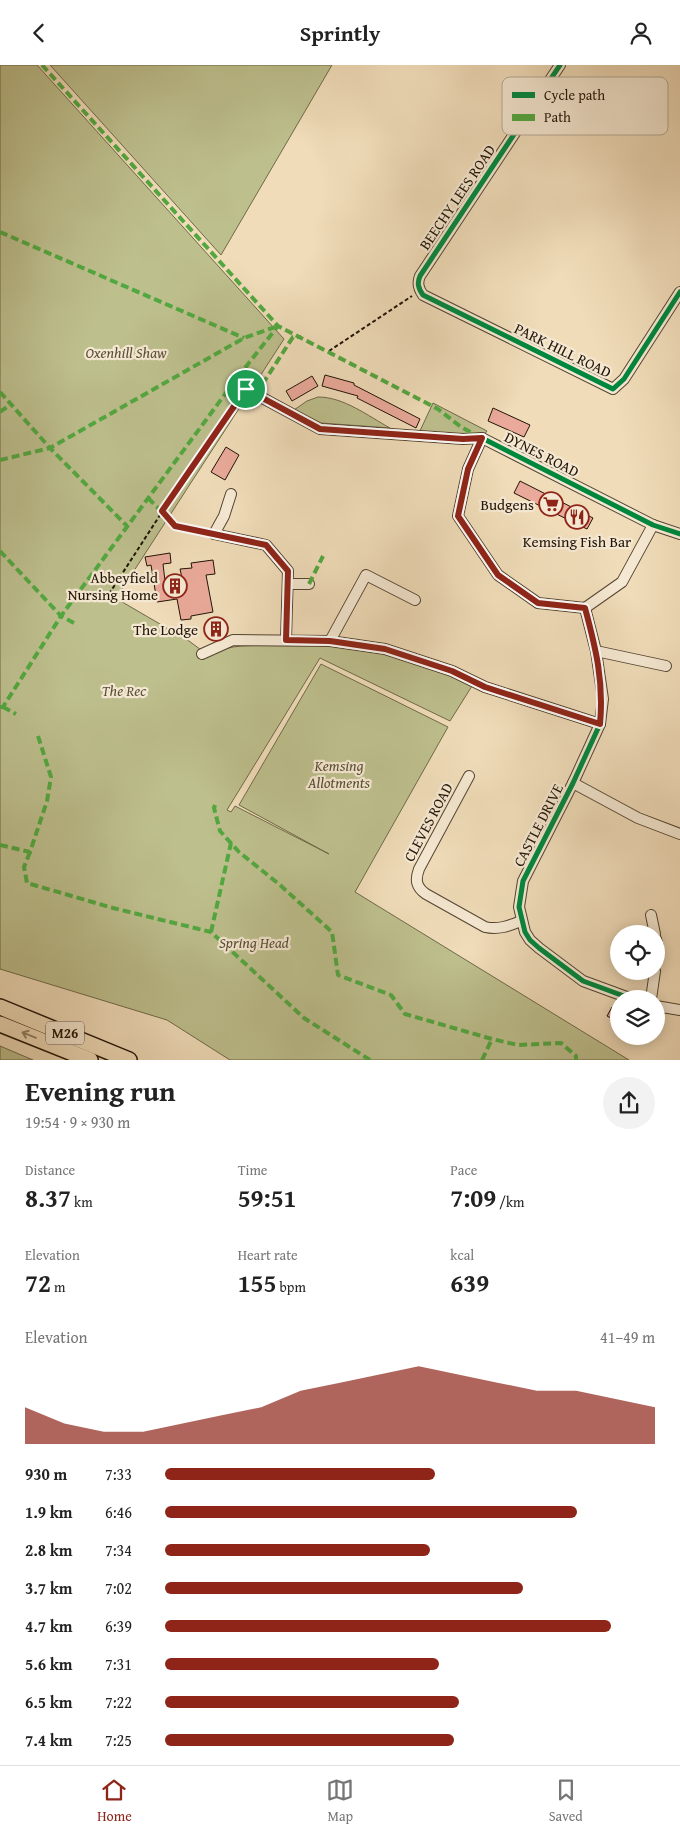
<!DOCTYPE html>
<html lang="en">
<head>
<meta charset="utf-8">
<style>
	body { margin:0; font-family:"Gentium Book Plus",serif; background:#f2f2f2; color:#222; height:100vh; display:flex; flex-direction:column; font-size:19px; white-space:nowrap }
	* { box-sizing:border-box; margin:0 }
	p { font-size:16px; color:#767676 }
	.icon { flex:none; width:28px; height:28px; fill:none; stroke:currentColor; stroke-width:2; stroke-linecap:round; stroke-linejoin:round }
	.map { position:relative; height:995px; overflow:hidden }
	.details { display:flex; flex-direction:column; background:#fff; flex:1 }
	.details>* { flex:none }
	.controls { position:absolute; left:610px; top:860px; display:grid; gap:10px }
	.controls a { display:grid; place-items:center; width:55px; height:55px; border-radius:50%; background:#fff; box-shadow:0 2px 12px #0003; font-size:25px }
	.pin { position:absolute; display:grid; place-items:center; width:42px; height:42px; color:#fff; margin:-21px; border:2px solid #fff; border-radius:50%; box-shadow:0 1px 5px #0007 }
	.round { display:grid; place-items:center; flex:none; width:52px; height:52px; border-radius:26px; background:#f2f2f2 }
	.summary { display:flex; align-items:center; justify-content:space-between; height:85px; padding:0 25px }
	h1 { font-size:28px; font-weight:700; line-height:38px }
	.metrics { display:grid; grid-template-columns:repeat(3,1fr); gap:8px; height:85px; padding:5px 25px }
	.metrics div { display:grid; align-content:center }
	.metrics b { font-size:25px; font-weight:700 }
	.metrics small { font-size:14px; font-weight:400 }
	.metrics p { font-size:14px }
	.chart { height:140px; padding:10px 25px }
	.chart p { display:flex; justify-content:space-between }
	.chart svg { width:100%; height:90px; margin-top:5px; fill:#8f2418; opacity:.7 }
	ul { padding:0 25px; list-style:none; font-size:16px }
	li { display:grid; grid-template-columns:80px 60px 1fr; align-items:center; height:38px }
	li i { height:12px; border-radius:6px; background:#8f2418 }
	header { display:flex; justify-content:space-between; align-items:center; height:65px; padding:0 25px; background:#fff; font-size:22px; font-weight:700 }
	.menu { display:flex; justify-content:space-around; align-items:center; height:70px; border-top:1px solid #e0e0e0; background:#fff; font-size:14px; color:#767676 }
	.menu a { display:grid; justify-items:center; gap:2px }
	.menu .on { color:#8f2418 }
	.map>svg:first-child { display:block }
	.green { fill:#bdbf8d; stroke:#6e6949 }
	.building { fill:#eaaa9b; stroke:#201305 }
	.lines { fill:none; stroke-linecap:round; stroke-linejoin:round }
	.minor-casing { stroke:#544532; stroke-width:12 }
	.highway-casing { stroke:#201305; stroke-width:18 }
	.path { stroke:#201305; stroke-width:2; stroke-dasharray:4 2.5; stroke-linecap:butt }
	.minor { stroke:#f5e8d2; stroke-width:10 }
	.highway { stroke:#f0dcb9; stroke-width:15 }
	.quiet { stroke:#52a840; stroke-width:4; stroke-dasharray:8 4; stroke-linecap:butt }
	.cycleway-casing { stroke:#f5e8d2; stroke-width:8 }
	.cycleway { stroke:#00873e; stroke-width:5 }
	.oneway { stroke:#928268 }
	.route-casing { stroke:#fff; stroke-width:10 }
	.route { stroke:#8f2418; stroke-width:6 }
	.labels { text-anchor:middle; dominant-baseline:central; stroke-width:4.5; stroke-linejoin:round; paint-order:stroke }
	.shield { fill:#f5e8d2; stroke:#605342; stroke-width:1 }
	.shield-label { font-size:14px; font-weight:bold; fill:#201305 }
	.street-label { font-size:15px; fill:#201305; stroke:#f5e8d2 }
	.park-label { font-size:15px; font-style:italic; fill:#574f35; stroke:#f5e8d2 }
	.poi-label { font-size:15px; fill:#201305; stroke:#f5e8d2; text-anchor:end }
	.key { fill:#f5e8d2; stroke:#b5a894; stroke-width:1 }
	.key-label { font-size:14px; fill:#201305 }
</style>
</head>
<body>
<header><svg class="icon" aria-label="back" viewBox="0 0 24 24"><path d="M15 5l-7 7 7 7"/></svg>Sprintly<svg class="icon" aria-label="person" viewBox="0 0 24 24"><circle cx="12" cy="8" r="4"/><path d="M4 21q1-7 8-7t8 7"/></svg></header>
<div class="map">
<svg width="680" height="995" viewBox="0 0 680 995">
	<rect width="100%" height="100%" fill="#f0dcb9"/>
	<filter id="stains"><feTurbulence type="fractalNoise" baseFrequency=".004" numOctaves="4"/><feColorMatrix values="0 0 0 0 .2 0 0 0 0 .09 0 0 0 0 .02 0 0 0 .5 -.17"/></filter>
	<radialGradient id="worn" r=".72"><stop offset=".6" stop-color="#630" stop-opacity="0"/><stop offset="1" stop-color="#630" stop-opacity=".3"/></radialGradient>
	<!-- green -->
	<g class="green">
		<path d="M 0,0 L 37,0 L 284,274 L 117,532 L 112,531 L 189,576 L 208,590 C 216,588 225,583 233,582 C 245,580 257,581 268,580 C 338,577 409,588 472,621 L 450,656 L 320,593 L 227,745 L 231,747 L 235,741 L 329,789 L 239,740 L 321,599 L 448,662 L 355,827 L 629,995 L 230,995 L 167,955 L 0,904 Z"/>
		<polygon points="50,0 332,0 221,190"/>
		<path d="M 318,332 C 344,332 368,351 390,363 L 321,358 L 294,345 L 307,336 Z"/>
		<polygon points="433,338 487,366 484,370 419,368"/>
		<polygon points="0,981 33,995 0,995"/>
	</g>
	<!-- building -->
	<g class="building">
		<polygon points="325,310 354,318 354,320 420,354 416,363 357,333 358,331 322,321"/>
		<polygon points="312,311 318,321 292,336 286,326"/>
		<polygon points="493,343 530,360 524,372 488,356"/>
		<polygon points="226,382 239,390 225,415 211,407"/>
		<polygon points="520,416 593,453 587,464 514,428"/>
		<polygon points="170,488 171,498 163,499 165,516 182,513 180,504 192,503 191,498 213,495 215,509 206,510 213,547 191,551 191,554 181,555 177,534 157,537 151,500 147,501 145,492"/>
		<polygon points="220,553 222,572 211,573 210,555"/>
		<polygon points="612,942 619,945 619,957 607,951"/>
	</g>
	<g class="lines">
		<!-- minor casing -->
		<g class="minor-casing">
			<g id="minor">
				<path d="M 560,0 L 420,211 C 417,218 418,223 423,230 L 613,324 L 624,314 L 680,227"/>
				<polyline points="244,323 320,364 463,374 482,373 653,460 680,469"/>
				<polyline points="482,373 468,404 458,451 498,510 538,538 585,543 622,517 653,460"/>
				<polyline points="231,429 224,451 214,469 266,480 288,506 286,575"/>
				<polyline points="288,519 309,519"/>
				<polyline points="585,543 596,586 603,634 600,659 573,718 523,816 519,842 525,867 530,875 539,883 583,916 632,934"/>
				<polyline points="330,576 366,510 415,535"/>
				<polyline points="596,586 666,601"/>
				<polyline points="202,589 233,575 330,576 385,584 452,606 485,622 600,659"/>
				<path d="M 469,711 L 419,804 C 415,815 416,822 426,829 L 485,862 C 498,865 509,861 521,856"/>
				<polyline points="573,718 638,753 680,769"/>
				<polyline points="651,850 655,869"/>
				<polyline points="656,874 658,882 656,895"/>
				<polyline points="651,934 655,906"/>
				<polyline points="656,941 680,945"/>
			</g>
		</g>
		<!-- highway casing -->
		<g class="highway-casing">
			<g id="highway">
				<polyline points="0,942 129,995"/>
				<polyline points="0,959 90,995"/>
			</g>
		</g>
		<!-- path -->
		<g class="path">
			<polyline points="329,286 412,231"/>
			<polyline points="162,447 175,461 205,467"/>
			<polyline points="109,529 162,447 241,331"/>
		</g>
		<!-- minor -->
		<use href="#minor" class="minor"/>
		<!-- highway -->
		<use href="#highway" class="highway"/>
		<!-- quiet -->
		<g class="quiet">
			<polyline points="42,0 278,261 438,344 461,362 480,372"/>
			<polyline points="0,167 244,273"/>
			<polyline points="0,327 50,383 127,461"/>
			<polyline points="256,329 293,272 301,272"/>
			<polyline points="0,347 11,339"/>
			<polyline points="0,395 50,383 244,273 278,261"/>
			<polyline points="148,433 162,447"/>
			<polyline points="0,486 61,551 74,558"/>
			<polyline points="309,519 323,491"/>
			<polyline points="0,642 3,642 61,551 237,313 278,261"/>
			<polyline points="3,642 16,649"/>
			<polyline points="215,740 214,743 220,766 239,787 280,820 332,867 338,910 391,930 405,949 492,974 518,980 561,978 576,991 576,995"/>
			<polyline points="0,780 30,787 47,736 51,712 38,671"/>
			<polyline points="30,787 24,802 27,818 113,843 211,867 304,953 370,995"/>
			<polyline points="211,867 231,778"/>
			<polyline points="482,995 492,974"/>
		</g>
		<!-- cycleway casing -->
		<g class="cycleway-casing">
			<g id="cycleway">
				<path d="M 560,0 L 420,211 C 417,218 418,223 423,230 L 613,324 L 624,314 L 680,227"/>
				<polyline points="244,323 320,364 463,374 482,373 653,460 680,469"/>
				<polyline points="585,543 596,586 603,634 600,659 573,718 523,816 519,842 525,867 530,875 539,883 583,916 632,934"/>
			</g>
		</g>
		<!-- cycleway -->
		<use href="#cycleway" class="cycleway"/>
	</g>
	<!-- one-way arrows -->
	<defs><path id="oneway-shaft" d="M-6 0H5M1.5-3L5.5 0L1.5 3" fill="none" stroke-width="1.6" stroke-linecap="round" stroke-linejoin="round" transform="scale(1.25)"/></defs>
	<use class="oneway" href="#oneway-shaft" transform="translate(29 970) rotate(-158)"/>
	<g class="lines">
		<!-- route casing -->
		<g class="route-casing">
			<path id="route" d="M 246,324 L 320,364 L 463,374 L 482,373 L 468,404 L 458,451 L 498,510 L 538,538 L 585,543 C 596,584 604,617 600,659 L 485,622 L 452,606 L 385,584 L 330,576 L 286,575 L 288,506 L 266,480 L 175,461 L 162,446 Z"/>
		</g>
		<!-- route -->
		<use href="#route" class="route"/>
	</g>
	<!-- icons -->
	<defs>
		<g id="supermarket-ring" transform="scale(1.25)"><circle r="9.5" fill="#f5e8d2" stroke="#8f2418" stroke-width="1.5"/><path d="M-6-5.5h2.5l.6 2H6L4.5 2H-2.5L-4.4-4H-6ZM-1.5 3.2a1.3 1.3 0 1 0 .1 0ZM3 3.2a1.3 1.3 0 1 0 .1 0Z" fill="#8f2418"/></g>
		<g id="restaurant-ring" transform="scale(1.25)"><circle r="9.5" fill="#f5e8d2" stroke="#8f2418" stroke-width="1.5"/><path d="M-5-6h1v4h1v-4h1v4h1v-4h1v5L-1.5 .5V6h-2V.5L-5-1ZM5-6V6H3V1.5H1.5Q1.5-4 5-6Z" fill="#8f2418"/></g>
		<g id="building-ring" transform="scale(1.25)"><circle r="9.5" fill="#f5e8d2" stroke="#8f2418" stroke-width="1.5"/><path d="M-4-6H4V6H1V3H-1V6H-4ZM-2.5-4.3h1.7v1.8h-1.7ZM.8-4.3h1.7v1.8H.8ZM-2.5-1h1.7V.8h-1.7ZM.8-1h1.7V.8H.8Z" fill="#8f2418"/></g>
	</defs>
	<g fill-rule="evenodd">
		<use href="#supermarket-ring" x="551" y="439"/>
		<use href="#restaurant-ring" x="577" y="452"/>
		<use href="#building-ring" x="175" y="521"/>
		<use href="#building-ring" x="216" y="564"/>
	</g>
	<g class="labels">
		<!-- shield labels -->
		<rect class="shield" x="46" y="956.5" width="38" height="23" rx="4"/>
		<g class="shield-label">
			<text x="65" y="968">M26</text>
		</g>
		<!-- street labels -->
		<g class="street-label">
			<text transform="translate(457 132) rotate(-56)">BEECHY LEES ROAD</text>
			<text transform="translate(563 285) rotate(26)">PARK HILL ROAD</text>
			<text transform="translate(542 389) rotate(27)">DYNES ROAD</text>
			<text transform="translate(428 757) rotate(-62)">CLEVES ROAD</text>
			<text transform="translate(538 760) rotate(-63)">CASTLE DRIVE</text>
		</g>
		<!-- park labels -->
		<g class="park-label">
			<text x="126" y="287">Oxenhill Shaw</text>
			<text x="124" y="625">The Rec</text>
			<text x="339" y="700">Kemsing<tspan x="339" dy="17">Allotments</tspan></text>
			<text x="254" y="877">Spring Head</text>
		</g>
		<!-- poi labels -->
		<g class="poi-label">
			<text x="534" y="439">Budgens</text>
			<text x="577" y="476" text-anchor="middle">Kemsing Fish Bar</text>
			<text x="158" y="512">Abbeyfield<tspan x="158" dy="17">Nursing Home</tspan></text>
			<text x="198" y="564">The Lodge</text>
		</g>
	</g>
	<!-- legend -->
	<rect x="502" y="12" width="166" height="58" rx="8" class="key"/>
	<rect x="512" y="27" width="23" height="6" fill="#00873e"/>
	<rect x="512" y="49" width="23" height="7" fill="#52a840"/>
	<g class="key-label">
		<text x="544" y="35">Cycle path</text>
		<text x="544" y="57">Path</text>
	</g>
	<rect width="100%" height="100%" filter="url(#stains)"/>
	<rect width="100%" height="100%" fill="url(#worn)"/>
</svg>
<div class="controls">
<a><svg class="icon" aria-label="locate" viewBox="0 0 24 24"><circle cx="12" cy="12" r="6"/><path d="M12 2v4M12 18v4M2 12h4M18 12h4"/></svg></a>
<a><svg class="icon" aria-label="layers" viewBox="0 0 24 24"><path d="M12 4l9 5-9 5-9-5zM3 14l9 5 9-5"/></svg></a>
</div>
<div class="pin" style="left:246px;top:324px;background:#1e9e55"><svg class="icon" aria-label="arrive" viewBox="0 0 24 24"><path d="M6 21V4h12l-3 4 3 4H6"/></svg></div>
</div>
<section class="details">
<div class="summary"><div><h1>Evening run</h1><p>19:54 · 9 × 930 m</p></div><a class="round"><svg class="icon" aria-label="share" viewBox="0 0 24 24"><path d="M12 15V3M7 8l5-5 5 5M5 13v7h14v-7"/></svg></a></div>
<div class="metrics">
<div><p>Distance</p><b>8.37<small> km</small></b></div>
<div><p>Time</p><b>59:51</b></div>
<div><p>Pace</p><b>7:09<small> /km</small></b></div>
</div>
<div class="metrics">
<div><p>Elevation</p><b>72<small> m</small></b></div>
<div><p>Heart rate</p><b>155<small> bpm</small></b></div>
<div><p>kcal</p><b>639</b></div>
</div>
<div class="chart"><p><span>Elevation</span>41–49 m</p>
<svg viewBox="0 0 160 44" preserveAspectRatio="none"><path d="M0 44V26L10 34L20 38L30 38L40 34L50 30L60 26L70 18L80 14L90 10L100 6L110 10L120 14L130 18L140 18L150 22L160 26V44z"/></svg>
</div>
<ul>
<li><b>930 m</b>7:33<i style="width:55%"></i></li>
<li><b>1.9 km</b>6:46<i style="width:84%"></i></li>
<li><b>2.8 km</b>7:34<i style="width:54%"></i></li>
<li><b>3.7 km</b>7:02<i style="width:73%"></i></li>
<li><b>4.7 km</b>6:39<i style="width:91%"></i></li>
<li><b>5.6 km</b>7:31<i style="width:56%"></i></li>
<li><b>6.5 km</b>7:22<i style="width:60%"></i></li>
<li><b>7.4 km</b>7:25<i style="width:59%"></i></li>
</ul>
</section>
<nav class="menu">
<a class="on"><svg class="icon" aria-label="home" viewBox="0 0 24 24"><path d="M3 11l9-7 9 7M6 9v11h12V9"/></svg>Home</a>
<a><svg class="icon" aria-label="map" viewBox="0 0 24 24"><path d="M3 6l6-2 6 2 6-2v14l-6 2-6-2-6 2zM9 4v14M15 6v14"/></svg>Map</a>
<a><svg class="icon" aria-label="saved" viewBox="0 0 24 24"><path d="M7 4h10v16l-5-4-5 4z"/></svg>Saved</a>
</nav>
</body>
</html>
